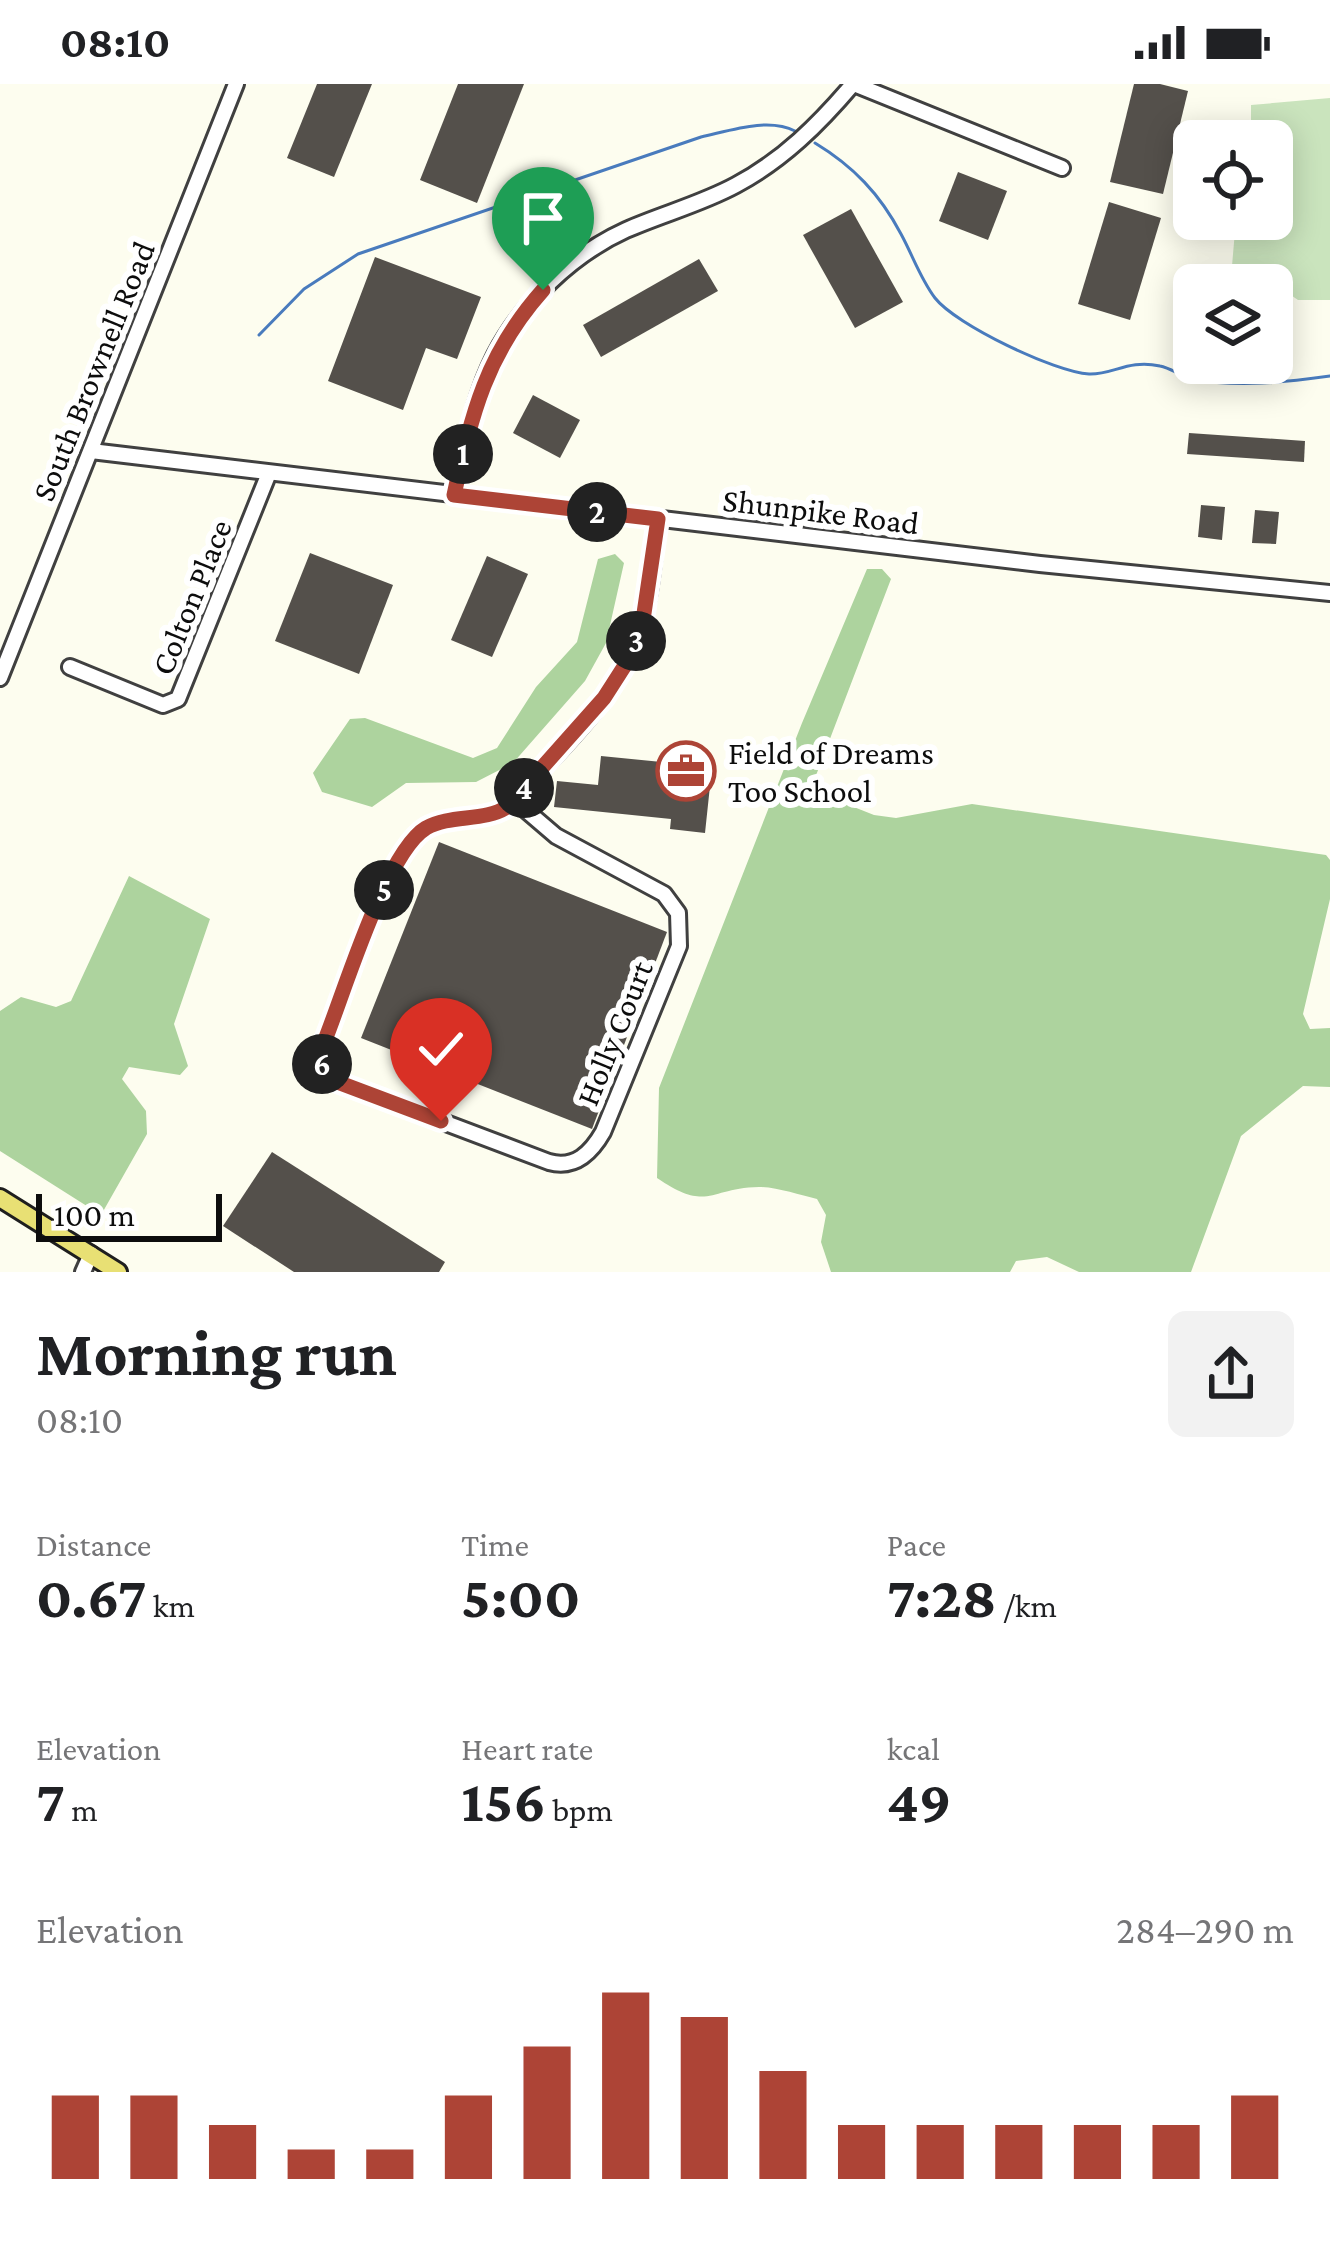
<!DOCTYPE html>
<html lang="en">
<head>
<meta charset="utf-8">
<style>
	body { margin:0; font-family:"Crimson Pro",serif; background:#f2f2f2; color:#202124; height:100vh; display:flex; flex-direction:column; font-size:45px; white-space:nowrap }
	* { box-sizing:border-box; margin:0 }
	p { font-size:39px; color:#757577 }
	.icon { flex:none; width:66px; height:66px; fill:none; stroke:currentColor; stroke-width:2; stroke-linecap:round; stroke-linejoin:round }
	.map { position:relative; height:1188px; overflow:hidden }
	.drawer { display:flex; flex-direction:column; background:#fff; flex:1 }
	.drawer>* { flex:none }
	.fabs { position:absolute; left:1173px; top:36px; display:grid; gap:24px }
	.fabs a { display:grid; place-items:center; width:120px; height:120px; border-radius:18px; background:#fff; box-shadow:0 6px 30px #0003; font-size:60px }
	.scale { position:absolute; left:36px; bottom:30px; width:186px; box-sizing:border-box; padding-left:12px; border:6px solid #0d0d0d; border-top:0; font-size:33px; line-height:42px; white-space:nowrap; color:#0d0d0d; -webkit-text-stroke:9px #fff; paint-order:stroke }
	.pin { position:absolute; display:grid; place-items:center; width:102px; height:102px; color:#fff; margin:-123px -51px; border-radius:50% 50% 50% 0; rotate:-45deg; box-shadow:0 0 12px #0007 }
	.pin .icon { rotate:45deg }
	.km { position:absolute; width:60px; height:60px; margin:-30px; border-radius:50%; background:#222; color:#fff; font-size:33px; line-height:60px; text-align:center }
	.round { display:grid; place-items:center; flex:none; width:126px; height:126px; border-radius:18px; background:#f2f2f2 }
	.summary { display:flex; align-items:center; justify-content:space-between; height:204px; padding:0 36px }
	h1 { font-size:66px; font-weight:700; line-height:90px }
	.stats { display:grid; grid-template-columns:repeat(3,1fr); gap:18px; height:204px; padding:12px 36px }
	.stats div { display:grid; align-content:center }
	.stats b { font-size:60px; font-weight:700 }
	.stats small { font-size:33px; font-weight:400 }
	.stats p { font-size:33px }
	.chart { height:336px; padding:24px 36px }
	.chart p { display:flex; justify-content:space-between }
	.chart svg { width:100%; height:216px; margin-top:12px; stroke:#ad4436; stroke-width:6 }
	.status { display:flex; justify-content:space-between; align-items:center; height:84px; padding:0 60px; background:#fff; direction:ltr }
	.status svg { height:33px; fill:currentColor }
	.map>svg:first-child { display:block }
	.green { fill:#cae4bd }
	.forest { fill:#add39e }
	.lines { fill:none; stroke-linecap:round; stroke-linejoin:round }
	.stream { stroke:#497bbd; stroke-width:3 }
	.building { fill:#54504b }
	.minor-casing { stroke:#404040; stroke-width:20 }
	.major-casing { stroke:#1e1e1e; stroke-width:22 }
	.minor { stroke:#fff; stroke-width:14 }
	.major { stroke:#e8e074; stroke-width:16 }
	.route-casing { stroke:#fff; stroke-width:24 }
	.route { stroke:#ad4436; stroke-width:15 }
	.labels { text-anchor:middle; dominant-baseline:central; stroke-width:12; stroke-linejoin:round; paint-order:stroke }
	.street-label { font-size:33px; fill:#0d0d0d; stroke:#fff }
	.poi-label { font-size:33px; fill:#0d0d0d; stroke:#fff; text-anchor:start }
</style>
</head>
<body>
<div class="status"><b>08:10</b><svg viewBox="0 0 49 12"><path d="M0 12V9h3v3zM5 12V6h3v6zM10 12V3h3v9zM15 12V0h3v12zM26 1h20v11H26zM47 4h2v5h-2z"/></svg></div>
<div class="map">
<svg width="1330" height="1188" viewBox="0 0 1330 1188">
	<rect width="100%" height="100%" fill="#fdfdef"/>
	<!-- green -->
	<polygon class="green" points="1330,14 1330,216 1298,216 1272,198 1245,197 1232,182 1236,135 1272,135 1272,57 1251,57 1251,21"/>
	<!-- forest -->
	<g class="forest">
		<polygon points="615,470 624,479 606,559 585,597 513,679 476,698 406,699 372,723 322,708 313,689 350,635 365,634 473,674 497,664 536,603 577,558 598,475"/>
		<path d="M 867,485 L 882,485 L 891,495 L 815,694 L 821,710 L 874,731 L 896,734 L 972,720 L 1326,771 L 1330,776 L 1330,815 L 1303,930 L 1310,945 L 1330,944 L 1330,1003 L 1303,1002 L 1241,1052 L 1191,1188 L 1079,1188 L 1047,1173 L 1016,1177 L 1010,1188 L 831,1188 L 821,1158 L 826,1131 L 817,1115 C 799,1111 777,1103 759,1103 C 708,1104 709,1129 657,1094 L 659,1004 L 802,639 Z"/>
		<polygon points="129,792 210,835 174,940 188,982 180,991 129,983 122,995 146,1027 147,1050 101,1131 0,1067 0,927 21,913 56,923 71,917"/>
	</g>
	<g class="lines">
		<!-- stream -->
		<g class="stream">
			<path d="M 815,59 C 853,82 880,110 901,150 C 913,172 920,194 935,214 C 956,241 1055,288 1089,290 C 1113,291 1128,275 1160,282 C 1171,284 1182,293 1193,295 C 1238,304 1286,298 1330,292"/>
			<path d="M 259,251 L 304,205 L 358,170 L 701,53 C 729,47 768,33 795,47"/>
		</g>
	</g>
	<!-- building -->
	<g class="building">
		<polygon points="317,0 372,0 334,93 287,74"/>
		<polygon points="458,0 524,0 477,119 420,96"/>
		<polygon points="1134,0 1160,0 1188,7 1163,110 1110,98"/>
		<polygon points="958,88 1007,107 988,156 939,137"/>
		<polygon points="1109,118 1161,134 1130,236 1078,220"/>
		<polygon points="851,125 903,218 855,244 803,151"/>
		<polygon points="375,173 481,213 457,275 426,264 403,326 328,297"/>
		<polygon points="699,175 718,207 601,273 583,241"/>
		<polygon points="533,311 580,336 560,374 513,349"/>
		<polygon points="1189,349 1305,357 1304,378 1187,370"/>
		<polygon points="1201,421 1225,423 1222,456 1198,453"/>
		<polygon points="1255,426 1279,428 1276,460 1252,459"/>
		<polygon points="310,469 393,501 359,590 275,557"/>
		<polygon points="487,472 528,490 492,573 451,556"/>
		<polygon points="601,672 712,683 705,749 670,745 671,735 554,723 557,697 598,701"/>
		<polygon points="439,758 667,848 592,1045 361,954"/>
		<polygon points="272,1068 445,1178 439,1188 294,1188 223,1142"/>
	</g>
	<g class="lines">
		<!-- minor casing -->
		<g class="minor-casing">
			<g id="minor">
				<polyline points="854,0 1062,84"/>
				<polyline points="91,367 1040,480 1330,509"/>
				<path d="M 454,411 C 465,363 473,314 495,271 C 523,218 571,171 626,146 C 662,130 701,120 736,101 C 783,76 819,40 853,0"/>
				<polyline points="70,583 163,621 178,615 269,389"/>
				<polyline points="0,594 236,0"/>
				<path d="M 514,716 L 556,752 L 664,810 L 678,829 L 679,862 L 603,1048 C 591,1069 575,1085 549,1078 L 332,996 L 323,985 L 322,966 C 336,921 389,766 426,745 C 453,729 493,740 514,716 C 558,666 614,618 637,554 C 651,517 653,474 658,435"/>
				<polyline points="83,1188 91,1170"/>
			</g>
		</g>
		<!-- major casing -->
		<g class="major-casing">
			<polyline id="major" points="0,1114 118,1188"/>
		</g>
		<!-- minor -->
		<use href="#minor" class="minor"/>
		<!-- major -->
		<use href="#major" class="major"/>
	</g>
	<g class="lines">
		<!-- route casing -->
		<g class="route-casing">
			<path id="route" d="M 441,1037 L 332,996 L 322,977 L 325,956 C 344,909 386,768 426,744 C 451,730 484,738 507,723 L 604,614 L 629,575 L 643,536 L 658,435 L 454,411 C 472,329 486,270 543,206"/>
		</g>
		<!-- route -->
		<use href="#route" class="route"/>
	</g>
	<!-- icons -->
	<defs>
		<g id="office-ring" transform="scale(3)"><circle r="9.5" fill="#fff" stroke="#ad4436" stroke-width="1.5"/><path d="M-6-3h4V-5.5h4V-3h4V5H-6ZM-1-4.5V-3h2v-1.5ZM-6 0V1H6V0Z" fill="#ad4436"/></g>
	</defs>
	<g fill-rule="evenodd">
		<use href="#office-ring" x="686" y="687"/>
	</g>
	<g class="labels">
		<!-- street labels -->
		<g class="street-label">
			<text transform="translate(93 287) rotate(-68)">South Brownell Road</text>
			<text transform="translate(821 427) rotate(7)">Shunpike Road</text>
			<text transform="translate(191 513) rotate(-68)">Colton Place</text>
			<text transform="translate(614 949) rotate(-68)">Holly Court</text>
		</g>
		<!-- poi labels -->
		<g class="poi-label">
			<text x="728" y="668">Field of Dreams<tspan x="728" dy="38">Too School</tspan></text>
		</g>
	</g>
</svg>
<div class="fabs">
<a><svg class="icon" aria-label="locate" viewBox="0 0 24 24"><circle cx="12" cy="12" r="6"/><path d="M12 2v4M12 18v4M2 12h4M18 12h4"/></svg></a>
<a><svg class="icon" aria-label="layers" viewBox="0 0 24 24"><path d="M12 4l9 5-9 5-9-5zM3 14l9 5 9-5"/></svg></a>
</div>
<div class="scale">100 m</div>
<div class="pin" style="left:543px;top:206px;background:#1e9e55"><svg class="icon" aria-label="arrive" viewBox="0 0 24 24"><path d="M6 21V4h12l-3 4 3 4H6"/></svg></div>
<div class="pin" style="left:441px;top:1037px;background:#d93025"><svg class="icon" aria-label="check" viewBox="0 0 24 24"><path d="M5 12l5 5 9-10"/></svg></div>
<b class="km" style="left:463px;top:370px">1</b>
<b class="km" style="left:597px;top:428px">2</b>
<b class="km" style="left:636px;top:557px">3</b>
<b class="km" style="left:524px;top:704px">4</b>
<b class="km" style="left:384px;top:806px">5</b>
<b class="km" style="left:322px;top:980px">6</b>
</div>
<section class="drawer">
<div class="summary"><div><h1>Morning run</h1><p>08:10</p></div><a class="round"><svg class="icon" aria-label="share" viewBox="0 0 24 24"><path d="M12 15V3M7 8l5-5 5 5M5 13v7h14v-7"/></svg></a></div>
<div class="stats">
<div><p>Distance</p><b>0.67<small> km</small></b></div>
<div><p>Time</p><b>5:00</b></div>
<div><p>Pace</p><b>7:28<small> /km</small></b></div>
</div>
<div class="stats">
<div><p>Elevation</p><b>7<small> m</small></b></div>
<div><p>Heart rate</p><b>156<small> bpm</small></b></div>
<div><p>kcal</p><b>49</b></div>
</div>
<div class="chart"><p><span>Elevation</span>284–290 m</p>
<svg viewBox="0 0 160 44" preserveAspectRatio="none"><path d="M5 44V27M15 44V27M25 44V33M35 44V38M45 44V38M55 44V27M65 44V17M75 44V6M85 44V11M95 44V22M105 44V33M115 44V33M125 44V33M135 44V33M145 44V33M155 44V27"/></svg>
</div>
</section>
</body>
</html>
